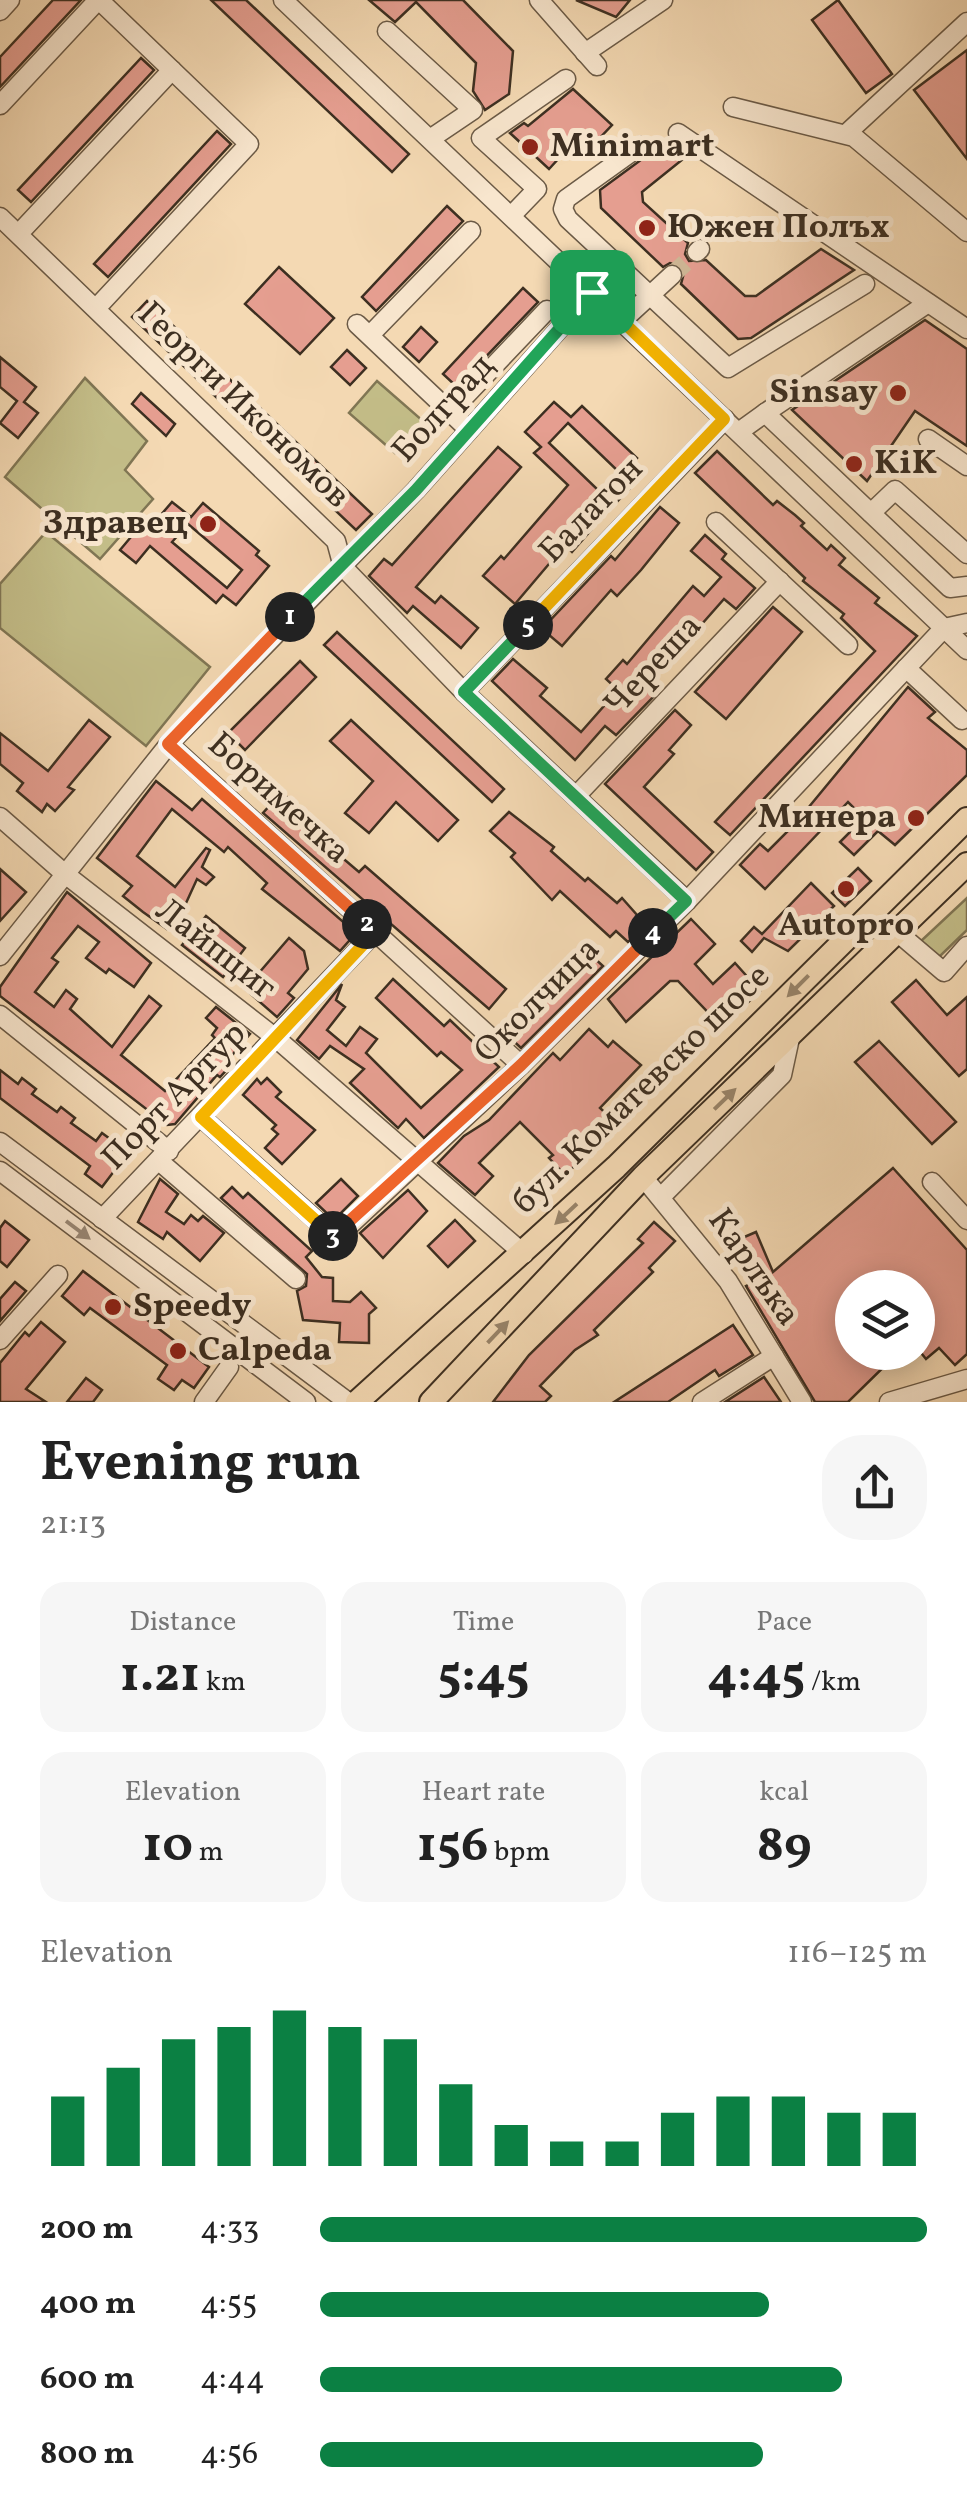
<!DOCTYPE html>
<html lang="en">
<head>
<meta charset="utf-8">
<style>
	body { margin:0; font-family:Vollkorn,serif; background:#f6f6f6; color:#222; height:100vh; display:flex; flex-direction:column; font-size:38px; white-space:nowrap }
	* { box-sizing:border-box; margin:0 }
	p { font-size:32px; color:#767676 }
	.icon { flex:none; width:55px; height:55px; fill:none; stroke:currentColor; stroke-width:2; stroke-linecap:round; stroke-linejoin:round }
	.map { position:relative; height:1402px; overflow:hidden }
	.panel { display:flex; flex-direction:column; background:#fff; flex:1 }
	.panel>* { flex:none }
	.fabs { position:absolute; left:835px; top:1270px; display:grid; gap:20px }
	.fabs a { display:grid; place-items:center; width:100px; height:100px; border-radius:50%; background:#fff; box-shadow:0 5px 25px #0003; font-size:50px }
	.pin { position:absolute; display:grid; place-items:center; width:85px; height:85px; color:#fff; margin:-42px; border-radius:20px; box-shadow:0 5px 15px #0006 }
	.km { position:absolute; width:50px; height:50px; margin:-25px; border-radius:50%; background:#222; color:#fff; font-size:28px; line-height:50px; text-align:center }
	.round { display:grid; place-items:center; flex:none; width:105px; height:105px; border-radius:40px; background:#f6f6f6 }
	.summary { display:flex; align-items:center; justify-content:space-between; height:170px; padding:0 40px }
	h1 { font-size:55px; font-weight:700; line-height:75px }
	.figures { display:grid; grid-template-columns:repeat(3,1fr); gap:15px; height:170px; padding:10px 40px }
	.figures div { display:grid; align-content:center; border-radius:25px; background:#f6f6f6; text-align:center }
	.figures b { font-size:50px; font-weight:700 }
	.figures small { font-size:28px; font-weight:400 }
	.figures p { font-size:28px }
	.chart { height:280px; padding:20px 40px }
	.chart p { display:flex; justify-content:space-between }
	.chart svg { width:100%; height:180px; margin-top:10px; stroke:#0b8043; stroke-width:6 }
	ul { padding:0 40px; list-style:none; font-size:32px }
	li { display:grid; grid-template-columns:160px 120px 1fr; align-items:center; height:75px }
	li i { height:25px; border-radius:12px; background:#0b8043 }
	.map>svg:first-child { display:block }
	.green { fill:#c3bd88; stroke:#807654; stroke-width:2.5 }
	.building { fill:#e59e90; stroke:#3d2f21; stroke-width:2.5; fill-rule:evenodd }
	.lines { fill:none; stroke-linecap:round; stroke-linejoin:round }
	.minor-tunnel { stroke:#cfb796; stroke-width:18; stroke-dasharray:18 9; stroke-linecap:butt }
	.minor-casing { stroke:#6b5a46; stroke-width:21 }
	.major-casing { stroke:#3d2f21; stroke-width:26 }
	.minor { stroke:#f8e6ce; stroke-width:18 }
	.major { stroke:#f4d9b3; stroke-width:22 }
	.oneway { fill:#98846a }
	.oneway2 { fill:#9a8a78 }
	.split-1-casing { stroke:#fff; stroke-width:20 }
	.split-2-casing { stroke:#fff; stroke-width:20 }
	.split-3-casing { stroke:#fff; stroke-width:20 }
	.split-4-casing { stroke:#fff; stroke-width:20 }
	.split-5-casing { stroke:#fff; stroke-width:20 }
	.split-6-casing { stroke:#fff; stroke-width:20 }
	.split-1 { stroke:#22a559; stroke-width:12 }
	.split-2 { stroke:#f0652b; stroke-width:12 }
	.split-3 { stroke:#f5b400; stroke-width:12 }
	.split-4 { stroke:#f0652b; stroke-width:12 }
	.split-5 { stroke:#22a559; stroke-width:12 }
	.split-6 { stroke:#f5b400; stroke-width:12 }
	.poi-dot { fill:#8f2418; stroke:#f8e6ce; stroke-width:4 }
	.labels { text-anchor:middle; dominant-baseline:central; stroke-width:10; stroke-linejoin:round; paint-order:stroke }
	.poi-label { font-size:35px; font-weight:bold; fill:#3d2f21; stroke:#f8e6ce; text-anchor:start }
	.street-label { font-size:35px; fill:#3d2f21; stroke:#f8e6ce }
</style>
</head>
<body>
<div class="map">
<svg width="967" height="1402" viewBox="0 0 967 1402">
	<rect width="100%" height="100%" fill="#f4d9b3"/>
	<filter id="stains"><feTurbulence type="fractalNoise" baseFrequency=".002" numOctaves="4"/><feColorMatrix values="0 0 0 0 .2 0 0 0 0 .09 0 0 0 0 .02 0 0 0 .5 -.17"/></filter>
	<radialGradient id="worn" r=".72"><stop offset=".6" stop-color="#630" stop-opacity="0"/><stop offset="1" stop-color="#630" stop-opacity=".3"/></radialGradient>
	<!-- green -->
	<g class="green">
		<polygon points="85,378 147,441 125,470 153,499 100,559 5,477"/>
		<polygon points="377,381 423,421 395,453 349,413"/>
		<polygon points="46,532 210,667 146,746 0,628 0,584"/>
		<polygon points="967,898 967,930 939,957 921,941"/>
	</g>
	<!-- building -->
	<g class="building">
		<polygon points="53,0 81,0 0,87 0,57"/>
		<polygon points="211,0 246,0 409,154 392,172"/>
		<polygon points="369,0 463,0 513,51 509,94 485,110 473,91 476,63 416,2 395,22"/>
		<polygon points="576,0 630,0 616,17"/>
		<polygon points="838,0 892,74 866,93 812,20"/>
		<polygon points="967,50 967,159 914,90"/>
		<polygon points="141,58 154,70 31,202 18,190"/>
		<polygon points="573,89 612,125 594,144 582,133 549,169 510,133 524,123 528,126"/>
		<polygon points="217,131 231,144 108,277 94,264"/>
		<polygon points="668,140 688,155 642,192 643,202 688,243 685,254 689,261 706,260 745,296 756,296 821,249 854,270 751,338 738,339 681,284 684,273 680,266 670,263 663,267 601,208 600,190"/>
		<polygon points="447,206 463,221 376,311 362,297"/>
		<polygon points="279,267 334,318 300,354 245,304"/>
		<polygon points="523,288 538,302 457,387 443,374"/>
		<polygon points="147,301 372,514 356,530 132,317"/>
		<polygon points="925,320 967,349 967,446 915,411 867,481 792,410"/>
		<polygon points="421,327 437,342 419,362 403,347"/>
		<polygon points="347,350 366,368 350,385 331,367"/>
		<polygon points="0,357 36,387 24,402 38,413 18,438 0,423 17,401 0,387"/>
		<polygon points="141,393 175,424 166,436 132,404"/>
		<path d="M 554,402 L 571,417 L 582,406 L 637,458 L 624,472 L 635,483 L 610,509 L 600,500 L 580,520 L 591,530 L 572,552 L 565,545 L 515,604 L 483,576 L 501,556 L 504,559 L 568,485 L 534,453 L 541,447 L 525,432 ZM 568,423 L 619,472 L 600,492 L 549,443 Z"/>
		<polygon points="498,447 521,467 416,587 435,603 441,596 478,628 461,648 413,606 407,613 369,576 384,559 392,565"/>
		<polygon points="717,451 773,505 777,501 795,515 804,523 801,526 827,550 831,545 845,558 839,565 879,598 875,603 917,636 730,835 715,822 875,651 841,618 844,614 803,581 805,578 695,473"/>
		<path d="M 172,502 L 191,517 L 203,503 L 259,551 L 256,555 L 269,566 L 236,605 L 223,595 L 216,603 L 150,546 L 136,563 L 120,550 L 141,525 L 147,531 ZM 188,524 L 242,570 L 227,588 L 172,542 Z"/>
		<polygon points="660,507 679,523 641,570 617,596 611,590 562,646 542,629 611,556 615,560"/>
		<polygon points="705,535 726,554 722,559 755,588 736,609 724,599 649,684 656,694 616,735 605,726 575,760 492,681 513,659 547,688 540,696 581,732 618,690 606,679 623,660 627,664 693,586 704,596 721,577 691,551"/>
		<polygon points="773,607 802,632 726,719 695,692"/>
		<polygon points="337,632 504,789 492,802 324,645"/>
		<polygon points="300,661 316,677 245,750 228,733"/>
		<polygon points="908,687 935,712 928,718 967,750 967,775 895,845 878,831 854,855 840,842 864,818 848,802 765,889 740,865 760,844 768,851 794,825"/>
		<polygon points="675,710 691,725 669,750 674,754 644,787 713,852 696,870 605,784"/>
		<polygon points="89,720 110,737 68,787 74,790 55,811 47,804 42,812 17,791 23,783 0,764 0,733 48,771"/>
		<polygon points="351,720 458,820 438,841 396,802 369,833 345,813 373,781 330,741"/>
		<polygon points="156,781 192,810 202,799 356,933 340,951 262,889 267,883 228,847 224,852 172,809 137,856 175,887 206,848 210,850 202,867 214,877 206,885 197,879 181,914 167,929 143,912 123,896 132,886 97,858"/>
		<polygon points="282,792 323,834 319,838 359,872 365,866 506,989 489,1009 263,813"/>
		<polygon points="509,812 554,847 551,851 585,881 588,878 617,903 622,898 645,924 628,942 616,931 610,937 560,891 552,900 511,857 515,853 490,831"/>
		<polygon points="858,868 871,881 845,906 832,893"/>
		<polygon points="0,869 26,892 0,921"/>
		<polygon points="811,883 834,906 788,951 764,938 752,952 741,941 754,927 762,934"/>
		<polygon points="67,892 151,963 134,987 109,969 106,973 86,958 99,942 78,926 52,958 58,962 35,992 54,1007 66,990 77,999 70,1009 112,1047 149,996 161,1006 121,1055 165,1091 215,1038 212,1035 217,1028 206,1018 216,1007 250,1034 228,1060 232,1064 220,1077 217,1075 175,1124 167,1125 0,996 0,987"/>
		<polygon points="206,916 245,948 223,977 182,945"/>
		<polygon points="691,919 715,944 695,964 713,984 735,963 760,991 722,1027 678,981 670,981 626,1022 608,999"/>
		<polygon points="289,938 304,951 308,969 288,993 294,998 277,1017 245,989"/>
		<polygon points="592,956 603,966 521,1048 502,1030 560,976 568,983"/>
		<polygon points="393,979 444,1026 450,1020 499,1067 424,1138 406,1119 398,1128 350,1083 364,1069 330,1046 319,1059 297,1040 342,984 336,1000 345,1007 327,1030 346,1046 360,1027 377,1039 366,1053 421,1108 462,1070 441,1052 437,1056 376,998"/>
		<polygon points="916,980 947,1015 967,997 967,1069 959,1076 892,1002"/>
		<polygon points="589,1029 608,1047 613,1041 641,1065 600,1108 618,1125 565,1175 549,1158 553,1155 520,1122 479,1163 493,1176 475,1195 438,1163 464,1136 489,1120 553,1053 560,1060"/>
		<polygon points="879,1041 956,1122 932,1144 855,1062"/>
		<polygon points="0,1070 18,1084 22,1078 36,1089 32,1094 57,1112 61,1107 75,1118 71,1123 96,1141 102,1133 117,1144 107,1157 118,1166 102,1187 85,1174 90,1166 0,1098"/>
		<polygon points="267,1078 281,1092 276,1097 315,1130 282,1164 265,1148 278,1134 272,1129 276,1125 243,1095 257,1079 261,1084"/>
		<polygon points="893,1168 967,1250 967,1354 955,1365 939,1348 926,1359 918,1349 918,1288 852,1288 852,1352 899,1352 848,1402 815,1402 746,1286 760,1279 742,1238 756,1232 773,1272"/>
		<polygon points="160,1179 178,1194 166,1212 184,1224 191,1215 198,1221 203,1216 224,1233 200,1261 167,1232 163,1239 138,1222"/>
		<polygon points="341,1179 358,1196 334,1220 316,1203"/>
		<polygon points="232,1187 243,1198 248,1193 312,1251 306,1257 322,1277 333,1278 333,1301 350,1302 361,1292 376,1308 369,1314 369,1343 339,1342 340,1323 303,1320 297,1291 306,1286 307,1274 221,1198"/>
		<polygon points="408,1190 427,1211 383,1258 360,1233"/>
		<polygon points="455,1220 475,1241 448,1267 428,1246"/>
		<polygon points="5,1221 29,1240 7,1267 0,1261 0,1228"/>
		<polygon points="654,1222 675,1241 649,1268 653,1272 594,1330 598,1335 575,1350 540,1386 551,1396 545,1402 493,1402 529,1355 643,1243 638,1239"/>
		<polygon points="83,1271 209,1367 194,1388 182,1380 174,1390 158,1379 167,1365 90,1308 84,1315 62,1296"/>
		<polygon points="15,1282 26,1291 0,1321 0,1299"/>
		<polygon points="41,1322 65,1342 26,1389 46,1402 0,1402 0,1363 25,1332 29,1336"/>
		<polygon points="733,1325 753,1355 719,1376 715,1370 668,1402 614,1402"/>
		<polygon points="764,1377 781,1402 725,1402"/>
		<polygon points="86,1378 102,1390 93,1402 67,1402"/>
	</g>
	<g class="lines">
		<!-- minor-tunnel -->
		<polyline class="minor-tunnel" points="672,275 697,252"/>
		<!-- minor casing -->
		<g class="minor-casing">
			<g id="minor">
				<polyline points="99,0 249,144 102,302"/>
				<polyline points="283,0 967,650"/>
				<polyline points="539,0 597,66"/>
				<polyline points="0,11 10,0"/>
				<polyline points="387,31 473,110 430,139"/>
				<polyline points="585,53 663,0"/>
				<polyline points="0,105 98,0"/>
				<polyline points="733,107 854,137 967,232"/>
				<polyline points="678,133 967,329"/>
				<polyline points="846,134 967,22"/>
				<polyline points="640,146 566,199 563,209 568,219 728,368 865,284"/>
				<polyline points="511,216 537,189 481,138 566,79"/>
				<polyline points="0,217 336,541 343,567 464,692 687,901"/>
				<polyline points="25,227 172,70"/>
				<polyline points="697,252 700,249"/>
				<polyline points="622,321 672,275"/>
				<polyline points="357,324 469,430"/>
				<polyline points="370,335 471,231"/>
				<polyline points="450,412 547,310"/>
				<polyline points="765,413 928,303"/>
				<polyline points="740,431 765,413 950,588 967,586"/>
				<polyline points="928,439 967,466"/>
				<polyline points="871,513 895,490 967,554"/>
				<polyline points="716,522 848,645"/>
				<polyline points="944,628 967,623"/>
				<polyline points="906,668 962,720"/>
				<polyline points="464,692 725,419"/>
				<polyline points="169,744 521,1065"/>
				<polyline points="576,796 780,581"/>
				<polyline points="0,817 65,874 277,1039 524,1254"/>
				<polyline points="897,932 944,972 967,946"/>
				<polyline points="0,956 169,744 416,490 592,292"/>
				<polyline points="0,1015 169,1151"/>
				<polyline points="201,1117 336,1238 521,1065 687,901 944,628"/>
				<polyline points="0,1142 348,1402"/>
				<polyline points="159,1161 296,1279"/>
				<polyline points="0,1171 306,1402"/>
				<polyline points="643,1177 728,1281 802,1402"/>
				<polyline points="932,1182 967,1220"/>
				<polyline points="661,1197 782,1075 790,1038"/>
				<polyline points="102,1219 376,931"/>
				<polyline points="0,1340 58,1275"/>
				<polyline points="204,1402 229,1367"/>
				<polyline points="702,1402 774,1356"/>
				<polyline points="889,1402 967,1379"/>
			</g>
		</g>
		<!-- major casing -->
		<g class="major-casing">
			<g id="major">
				<polyline points="357,1402 616,1167 967,819"/>
				<polyline points="431,1402 643,1177 967,864"/>
			</g>
		</g>
		<!-- minor -->
		<use href="#minor" class="minor"/>
		<!-- major -->
		<use href="#major" class="major"/>
	</g>
	<!-- one-way arrows -->
	<defs><path id="oneway-solid" d="M-6-.8H1V-3.2L6.5 0L1 3.2V.8H-6Z" transform="scale(2.5)"/></defs>
	<g class="oneway">
		<use href="#oneway-solid" transform="translate(798 986) rotate(135)"/>
		<use href="#oneway-solid" transform="translate(725 1099) rotate(-44)"/>
		<use href="#oneway-solid" transform="translate(566 1214) rotate(137)"/>
		<use href="#oneway-solid" transform="translate(498 1332) rotate(-46)"/>
	</g>
	<use class="oneway2" href="#oneway-solid" transform="translate(78 1230) rotate(37)"/>
	<g class="lines">
		<!-- split-1 casing -->
		<g class="split-1-casing">
			<polyline id="split-1" points="290,617 416,490 592,292"/>
		</g>
		<!-- split-2 casing -->
		<g class="split-2-casing">
			<polyline id="split-2" points="290,617 168,744 367,924"/>
		</g>
		<!-- split-3 casing -->
		<g class="split-3-casing">
			<polyline id="split-3" points="333,1236 201,1117 376,931 367,924"/>
		</g>
		<!-- split-4 casing -->
		<g class="split-4-casing">
			<polyline id="split-4" points="333,1236 521,1065 653,933"/>
		</g>
		<!-- split-5 casing -->
		<g class="split-5-casing">
			<polyline id="split-5" points="528,625 464,692 686,901 653,933"/>
		</g>
		<!-- split-6 casing -->
		<g class="split-6-casing">
			<polyline id="split-6" points="528,625 724,419 592,292"/>
		</g>
		<!-- split-1 -->
		<use href="#split-1" class="split-1"/>
		<!-- split-2 -->
		<use href="#split-2" class="split-2"/>
		<!-- split-3 -->
		<use href="#split-3" class="split-3"/>
		<!-- split-4 -->
		<use href="#split-4" class="split-4"/>
		<!-- split-5 -->
		<use href="#split-5" class="split-5"/>
		<!-- split-6 -->
		<use href="#split-6" class="split-6"/>
	</g>
	<!-- markers -->
	<g class="poi-dot">
		<circle cx="530" cy="147" r="10"/>
		<circle cx="647" cy="228" r="10"/>
		<circle cx="898" cy="393" r="10"/>
		<circle cx="854" cy="464" r="10"/>
		<circle cx="208" cy="524" r="10"/>
		<circle cx="916" cy="818" r="10"/>
		<circle cx="846" cy="889" r="10"/>
		<circle cx="113" cy="1307" r="10"/>
		<circle cx="178" cy="1351" r="10"/>
	</g>
	<g class="labels">
		<!-- poi labels -->
		<g class="poi-label">
			<text x="550" y="147">Minimart</text>
			<text x="667" y="228">Южен Полъх</text>
			<text x="878" y="393" text-anchor="end">Sinsay</text>
			<text x="874" y="464">KiK</text>
			<text x="188" y="524" text-anchor="end">Здравец</text>
			<text x="896" y="818" text-anchor="end">Минера</text>
			<text x="846" y="926" text-anchor="middle">Autopro</text>
			<text x="133" y="1307">Speedy</text>
			<text x="198" y="1351">Calpeda</text>
		</g>
		<!-- street labels -->
		<g class="street-label">
			<text transform="translate(243 406) rotate(44)">Георги Икономов</text>
			<text transform="translate(444 409) rotate(-48)">Болград</text>
			<text transform="translate(592 511) rotate(-46)">Балатон</text>
			<text transform="translate(654 666) rotate(-47)">Череша</text>
			<text transform="translate(278 799) rotate(42)">Боримечка</text>
			<text transform="translate(215 950) rotate(38)">Лайпциг</text>
			<text transform="translate(538 1001) rotate(-45)">Околчица</text>
			<text transform="translate(642 1090) rotate(-44)">бул. Коматевско шосе</text>
			<text transform="translate(175 1097) rotate(-46)">Порт Артур</text>
			<text transform="translate(753 1268) rotate(55)">Карлъка</text>
		</g>
	</g>
	<rect width="100%" height="100%" filter="url(#stains)"/>
	<rect width="100%" height="100%" fill="url(#worn)"/>
</svg>
<div class="fabs">
<a><svg class="icon" aria-label="layers" viewBox="0 0 24 24"><path d="M12 4l9 5-9 5-9-5zM3 14l9 5 9-5"/></svg></a>
</div>
<div class="pin" style="left:592px;top:292px;background:#1e9e55"><svg class="icon" aria-label="arrive" viewBox="0 0 24 24"><path d="M6 21V4h12l-3 4 3 4H6"/></svg></div>
<b class="km" style="left:290px;top:617px">1</b>
<b class="km" style="left:367px;top:924px">2</b>
<b class="km" style="left:333px;top:1236px">3</b>
<b class="km" style="left:653px;top:933px">4</b>
<b class="km" style="left:528px;top:625px">5</b>
</div>
<section class="panel">
<div class="summary"><div><h1>Evening run</h1><p>21:13</p></div><a class="round"><svg class="icon" aria-label="share" viewBox="0 0 24 24"><path d="M12 15V3M7 8l5-5 5 5M5 13v7h14v-7"/></svg></a></div>
<div class="figures">
<div><p>Distance</p><b>1.21<small> km</small></b></div>
<div><p>Time</p><b>5:45</b></div>
<div><p>Pace</p><b>4:45<small> /km</small></b></div>
</div>
<div class="figures">
<div><p>Elevation</p><b>10<small> m</small></b></div>
<div><p>Heart rate</p><b>156<small> bpm</small></b></div>
<div><p>kcal</p><b>89</b></div>
</div>
<div class="chart"><p><span>Elevation</span>116–125 m</p>
<svg viewBox="0 0 160 44" preserveAspectRatio="none"><path d="M5 44V27M15 44V20M25 44V13M35 44V10M45 44V6M55 44V10M65 44V13M75 44V24M85 44V34M95 44V38M105 44V38M115 44V31M125 44V27M135 44V27M145 44V31M155 44V31"/></svg>
</div>
<ul>
<li><b>200 m</b>4:33<i style="width:100%"></i></li>
<li><b>400 m</b>4:55<i style="width:74%"></i></li>
<li><b>600 m</b>4:44<i style="width:86%"></i></li>
<li><b>800 m</b>4:56<i style="width:73%"></i></li>
</ul>
</section>
</body>
</html>
